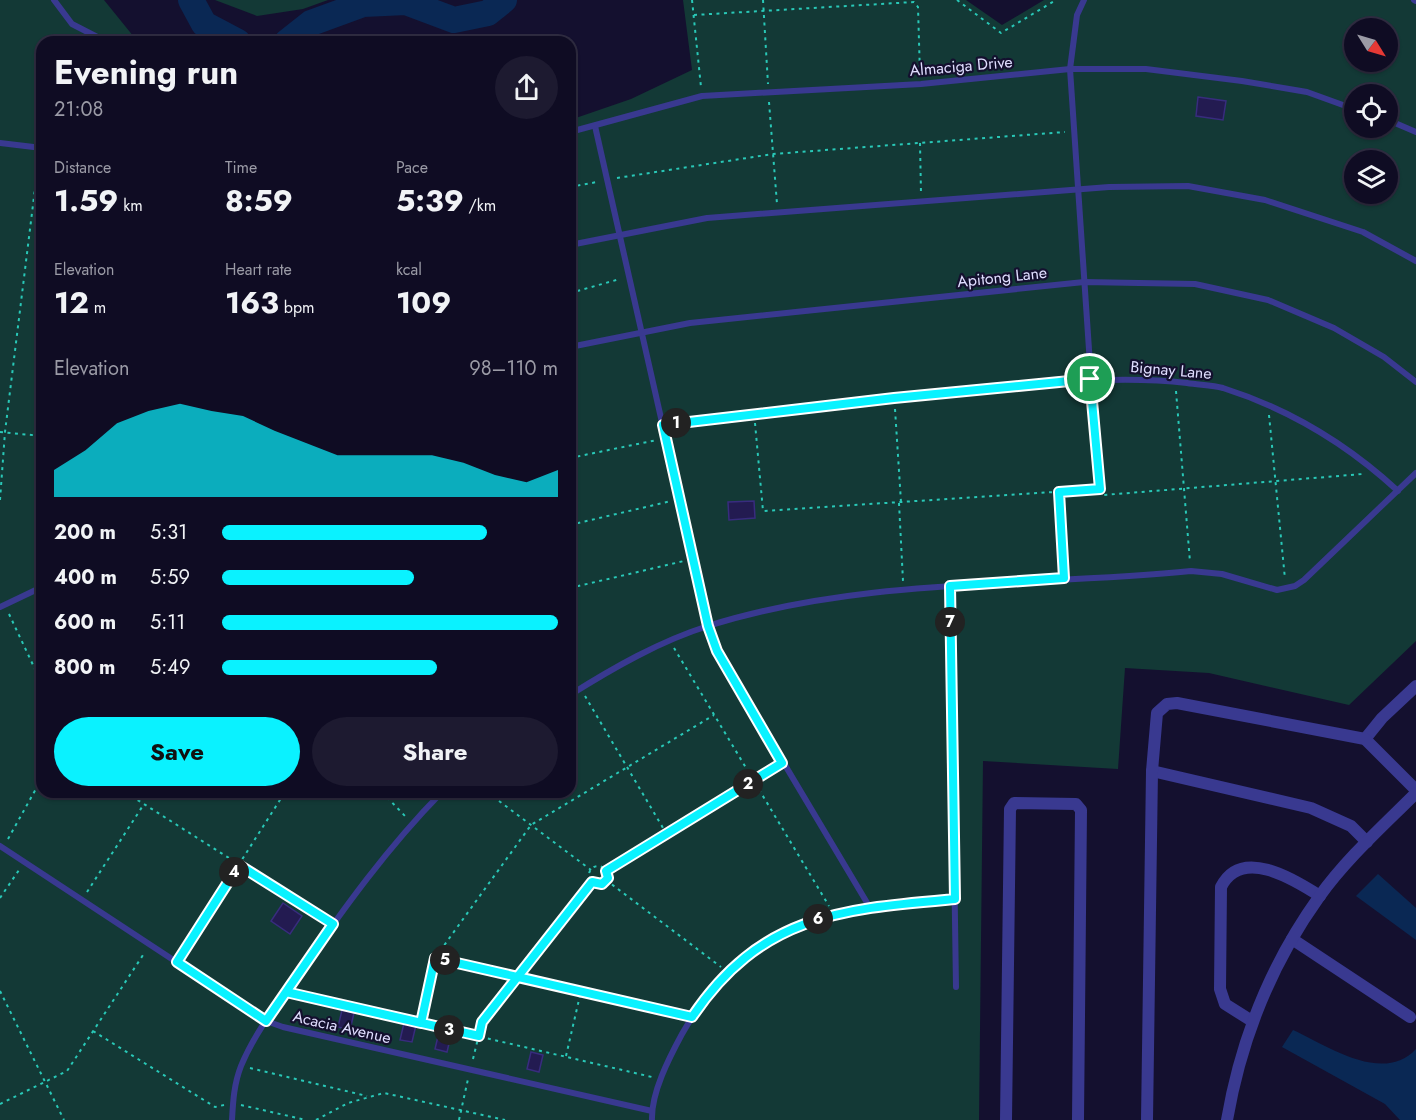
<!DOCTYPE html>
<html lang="en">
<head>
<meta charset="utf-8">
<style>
	body { margin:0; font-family:Jost,sans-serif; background:#1d1a30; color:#f1f3f6; height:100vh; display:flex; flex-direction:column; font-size:22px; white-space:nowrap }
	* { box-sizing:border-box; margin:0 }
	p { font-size:20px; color:#9b9ba6 }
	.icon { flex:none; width:33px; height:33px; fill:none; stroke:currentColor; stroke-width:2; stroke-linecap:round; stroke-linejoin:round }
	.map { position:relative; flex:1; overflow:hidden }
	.sheet { position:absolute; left:36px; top:36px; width:540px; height:762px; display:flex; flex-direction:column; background:#0f0c23; border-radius:18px; box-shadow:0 2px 4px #0004,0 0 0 2px #2f2c41 }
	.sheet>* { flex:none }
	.needle { width:39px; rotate:127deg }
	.buttons { position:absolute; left:1344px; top:18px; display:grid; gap:12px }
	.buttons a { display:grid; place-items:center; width:54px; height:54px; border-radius:50%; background:#0f0c23; box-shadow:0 2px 4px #0004,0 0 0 2px #2f2c41; font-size:30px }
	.pin { position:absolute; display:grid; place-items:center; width:51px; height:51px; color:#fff; margin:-26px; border:3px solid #fff; border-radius:50%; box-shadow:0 2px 6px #0007 }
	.km { position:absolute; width:30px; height:30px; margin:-15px; border-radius:50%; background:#222; color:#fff; font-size:16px; line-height:30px; text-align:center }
	.round { display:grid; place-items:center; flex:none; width:63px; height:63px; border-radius:32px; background:#1d1a30 }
	.summary { display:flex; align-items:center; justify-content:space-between; height:102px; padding:0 18px }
	h1 { font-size:33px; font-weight:700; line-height:45px }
	.stats { display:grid; grid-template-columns:repeat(3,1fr); gap:9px; height:102px; padding:6px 18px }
	.stats div { display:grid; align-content:center }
	.stats b { font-size:30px; font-weight:700 }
	.stats small { font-size:16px; font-weight:400 }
	.stats p { font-size:16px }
	.chart { height:168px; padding:12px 18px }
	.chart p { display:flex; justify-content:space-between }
	.chart svg { width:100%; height:108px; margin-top:6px; fill:#0af2ff; opacity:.7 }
	.primary-button { display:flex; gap:12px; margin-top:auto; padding:12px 18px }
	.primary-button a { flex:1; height:69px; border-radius:36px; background:#0af2ff; color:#111; font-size:24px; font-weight:700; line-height:69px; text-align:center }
	.primary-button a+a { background:#1d1a30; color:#f1f3f6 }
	ul { padding:0 18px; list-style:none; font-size:20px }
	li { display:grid; grid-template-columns:96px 72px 1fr; align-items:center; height:45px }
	li i { height:15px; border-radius:8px; background:#0af2ff }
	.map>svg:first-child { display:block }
	.green { fill:#133936; fill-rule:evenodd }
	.water { fill:#0a2854 }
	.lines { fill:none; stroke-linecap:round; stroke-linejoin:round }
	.river { stroke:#0a2854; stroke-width:26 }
	.building { fill:#231b51; stroke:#382c7e; stroke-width:1.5 }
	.path { stroke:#29c8b7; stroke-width:2; stroke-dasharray:3 4.5; stroke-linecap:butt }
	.lane { stroke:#393990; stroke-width:6 }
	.street { stroke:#393990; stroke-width:12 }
	.route-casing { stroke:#fff; stroke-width:12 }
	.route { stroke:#0af2ff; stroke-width:8 }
	.labels { text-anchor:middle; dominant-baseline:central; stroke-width:4.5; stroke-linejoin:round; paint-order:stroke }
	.street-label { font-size:16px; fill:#e0deff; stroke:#14102f }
</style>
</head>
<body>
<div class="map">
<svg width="1416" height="1120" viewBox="0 0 1416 1120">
	<rect width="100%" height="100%" fill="#14102f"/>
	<!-- green -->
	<g class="green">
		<path d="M 0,0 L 104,0 L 138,42 L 42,42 L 42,792 L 570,792 L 570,120 L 631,99 L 692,70 L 683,0 L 966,0 L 1002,25 L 1044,0 L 1416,0 L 1416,641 L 1349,705 L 1209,673 L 1125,668 L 1118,769 L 983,761 L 979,1120 L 0,1120 ZM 1354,28 L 1388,28 L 1388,62 L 1354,62 ZM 1354,94 L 1388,94 L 1388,128 L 1354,128 ZM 1354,160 L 1388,160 L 1388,194 L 1354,194 Z"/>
		<polygon points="215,0 328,0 303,9 257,16"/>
	</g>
	<!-- water -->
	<g class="water">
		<polygon points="1378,874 1416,908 1416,940 1356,896"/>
		<path d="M 1293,1030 C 1326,1045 1383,1085 1416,1049 L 1416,1120 L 1400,1120 L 1385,1104 L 1282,1047 Z"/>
	</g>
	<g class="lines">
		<!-- river -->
		<g class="river">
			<polyline points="191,0 204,24 238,42"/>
			<polyline points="287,42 311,23 363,4 406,2 454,20 488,13 504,0"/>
		</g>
	</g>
	<!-- building -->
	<g class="building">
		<polygon points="1198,97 1226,101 1223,120 1196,116"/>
		<polygon points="754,501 755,518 729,520 728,502"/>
		<polygon points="283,903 302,916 290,934 271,921"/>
		<polygon points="342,1010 354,1013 350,1030 338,1027"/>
		<polygon points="404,1023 416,1025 412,1042 400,1040"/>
		<polygon points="439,1032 451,1035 447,1052 435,1049"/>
		<polygon points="531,1052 543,1055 539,1072 527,1069"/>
	</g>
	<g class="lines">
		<!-- path -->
		<g class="path">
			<polyline points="692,0 701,87"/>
			<polyline points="763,0 768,84"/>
			<polyline points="957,0 1001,33 1056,0"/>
			<polyline points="694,15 914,2 918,7 920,75"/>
			<polyline points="769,102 777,204"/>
			<polyline points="920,143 921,193"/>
			<polyline points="617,178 773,154 1065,132"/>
			<polyline points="570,187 597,182"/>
			<polyline points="570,293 620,279"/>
			<polyline points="1176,391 1190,562"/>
			<polyline points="895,409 901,502"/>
			<polyline points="1269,415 1285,579"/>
			<polyline points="755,423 763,511 1100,489 1091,389"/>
			<polyline points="0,432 42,436"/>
			<polyline points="570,458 657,440"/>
			<polyline points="1100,489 1104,495 1363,474"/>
			<polyline points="1060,492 1064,569"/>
			<polyline points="0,500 5,432 39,156"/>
			<polyline points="899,503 903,581"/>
			<polyline points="570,525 671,501"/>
			<polyline points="570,588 684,561"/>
			<polyline points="9,614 42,684"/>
			<polyline points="674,648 829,906"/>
			<polyline points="585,696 666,833"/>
			<polyline points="125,792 325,919"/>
			<polyline points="382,792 405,816"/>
			<polyline points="487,792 591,870"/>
			<polyline points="8,839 42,778"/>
			<circle cx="598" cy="875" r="9"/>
			<polyline points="606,871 775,768"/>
			<polyline points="606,880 721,967"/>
			<polyline points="87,892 144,804"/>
			<polyline points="0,898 19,870"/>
			<polyline points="182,954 285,792"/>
			<polyline points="435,958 683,1015"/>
			<polyline points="0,991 64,1120"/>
			<polyline points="298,994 652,1077"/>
			<polyline points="421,1023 435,958 531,825 714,715"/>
			<polyline points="93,1031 215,1107 224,1105"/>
			<polyline points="566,1056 581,991"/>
			<polyline points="473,1059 482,1022 592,882"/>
			<polyline points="250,1068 367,1096"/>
			<polyline points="0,1104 67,1071 145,952"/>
			<polyline points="241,1105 306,1120"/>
			<polyline points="316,1120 348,1103 384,1093 505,1120"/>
			<polyline points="459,1120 468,1079"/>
		</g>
		<!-- lane -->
		<g class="lane">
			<polyline points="54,0 72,24 107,42"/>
			<polyline points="1084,0 1077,15 1070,69 1091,379"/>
			<polyline points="1414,0 1416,1"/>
			<polyline points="1388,120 1416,132"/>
			<polyline points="595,126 708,626 717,651 869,906"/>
			<polyline points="570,132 702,96 921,84 1070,69 1146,69 1242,81 1307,92 1354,109"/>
			<polyline points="0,143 42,148"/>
			<polyline points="570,245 707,218 1109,187 1188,186 1265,200 1363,232 1416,261"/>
			<polyline points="570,347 690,323 1084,282 1195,284 1268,300 1334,328 1384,357 1416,382"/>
			<path d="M 663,425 C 774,412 885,398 997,388 C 1061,382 1123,376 1187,383 C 1199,385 1212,385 1223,388 C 1289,409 1347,444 1398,491"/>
			<polyline points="950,586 956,987"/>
			<polyline points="0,607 42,587"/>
			<path d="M 570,695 C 613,668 660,641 708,626 C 864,577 1030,587 1191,571 L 1222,574 L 1277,590 L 1295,586 L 1304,580 L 1416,473"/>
			<polyline points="0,846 266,1021 283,1027 652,1111"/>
			<path d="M 232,1120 C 233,1101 234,1084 241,1066 C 255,1032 279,1002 300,972 C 343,909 388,847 442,792"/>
			<path d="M 652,1120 C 651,1093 669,1058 682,1034 C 715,976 770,927 836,913 C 875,904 915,902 955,899"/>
		</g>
		<!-- street -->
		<g class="street">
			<polyline points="1365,739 1382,718 1416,686"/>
			<polyline points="1152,771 1311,808 1351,826 1367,842"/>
			<polyline points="1292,939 1410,1017"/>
			<path d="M 1252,1021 L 1225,1004 L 1220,989 L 1221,887 C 1241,847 1292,878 1320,896"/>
			<polyline points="1006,1120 1010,809 1014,803 1076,804 1081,810 1078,1120"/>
			<polyline points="1147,1120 1152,771 1157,713 1167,704 1177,703 1365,739 1416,790"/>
			<path d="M 1227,1120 C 1241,1039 1271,964 1319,897 C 1346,859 1383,826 1416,793"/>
		</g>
	</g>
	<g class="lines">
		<!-- route casing -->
		<g class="route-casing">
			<path id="route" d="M 1090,379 L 894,398 L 663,425 L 708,626 L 717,651 L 782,763 L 606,871 L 608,878 L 602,884 L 592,882 L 482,1022 L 479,1036 C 415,1021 350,1007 286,992 L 266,1021 L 177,962 L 239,865 L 333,924 L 286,992 L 421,1023 L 435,958 C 520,978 606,997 692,1017 C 761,914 843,909 955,899 L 950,586 L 1064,578 L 1059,492 L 1100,489 L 1090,379"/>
		</g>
		<!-- route -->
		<use href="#route" class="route"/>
	</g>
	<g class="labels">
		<!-- street labels -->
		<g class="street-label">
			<text transform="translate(961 66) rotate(-5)">Almaciga Drive</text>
			<text transform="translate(1002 277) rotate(-6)">Apitong Lane</text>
			<text transform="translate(1171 370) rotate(5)">Bignay Lane</text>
			<text transform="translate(342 1027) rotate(13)">Acacia Avenue</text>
		</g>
	</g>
</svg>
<div class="buttons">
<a><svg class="needle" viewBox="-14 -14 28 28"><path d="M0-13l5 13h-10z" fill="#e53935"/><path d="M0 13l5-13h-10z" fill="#9b9ba6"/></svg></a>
<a><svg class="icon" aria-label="locate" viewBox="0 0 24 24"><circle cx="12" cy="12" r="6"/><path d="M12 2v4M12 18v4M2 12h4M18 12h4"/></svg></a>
<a><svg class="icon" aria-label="layers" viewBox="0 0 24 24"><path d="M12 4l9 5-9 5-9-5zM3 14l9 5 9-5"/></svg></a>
</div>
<div class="pin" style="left:1090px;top:379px;background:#1e9e55"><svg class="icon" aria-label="arrive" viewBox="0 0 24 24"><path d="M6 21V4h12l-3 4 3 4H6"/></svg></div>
<b class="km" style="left:676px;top:423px">1</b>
<b class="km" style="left:748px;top:784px">2</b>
<b class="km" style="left:449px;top:1030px">3</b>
<b class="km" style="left:234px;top:872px">4</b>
<b class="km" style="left:445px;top:960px">5</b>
<b class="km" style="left:818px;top:919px">6</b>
<b class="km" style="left:950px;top:622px">7</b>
<section class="sheet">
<div class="summary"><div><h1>Evening run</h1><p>21:08</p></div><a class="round"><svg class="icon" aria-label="share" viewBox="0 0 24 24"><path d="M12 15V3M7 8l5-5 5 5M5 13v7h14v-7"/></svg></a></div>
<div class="stats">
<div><p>Distance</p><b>1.59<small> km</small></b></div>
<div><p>Time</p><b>8:59</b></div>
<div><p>Pace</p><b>5:39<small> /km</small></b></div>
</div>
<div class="stats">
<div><p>Elevation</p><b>12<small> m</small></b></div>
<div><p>Heart rate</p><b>163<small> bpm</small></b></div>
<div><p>kcal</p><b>109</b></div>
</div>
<div class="chart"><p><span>Elevation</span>98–110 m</p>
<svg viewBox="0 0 160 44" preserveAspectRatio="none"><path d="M0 44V33L10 25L20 14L30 9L40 6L50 9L60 11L70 17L80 22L90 27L100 27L110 27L120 27L130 30L140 35L150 38L160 33V44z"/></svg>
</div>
<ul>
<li><b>200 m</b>5:31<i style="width:79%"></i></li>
<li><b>400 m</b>5:59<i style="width:57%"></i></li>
<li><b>600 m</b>5:11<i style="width:100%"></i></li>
<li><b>800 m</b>5:49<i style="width:64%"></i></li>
</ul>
<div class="primary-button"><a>Save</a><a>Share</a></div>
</section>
</div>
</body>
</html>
